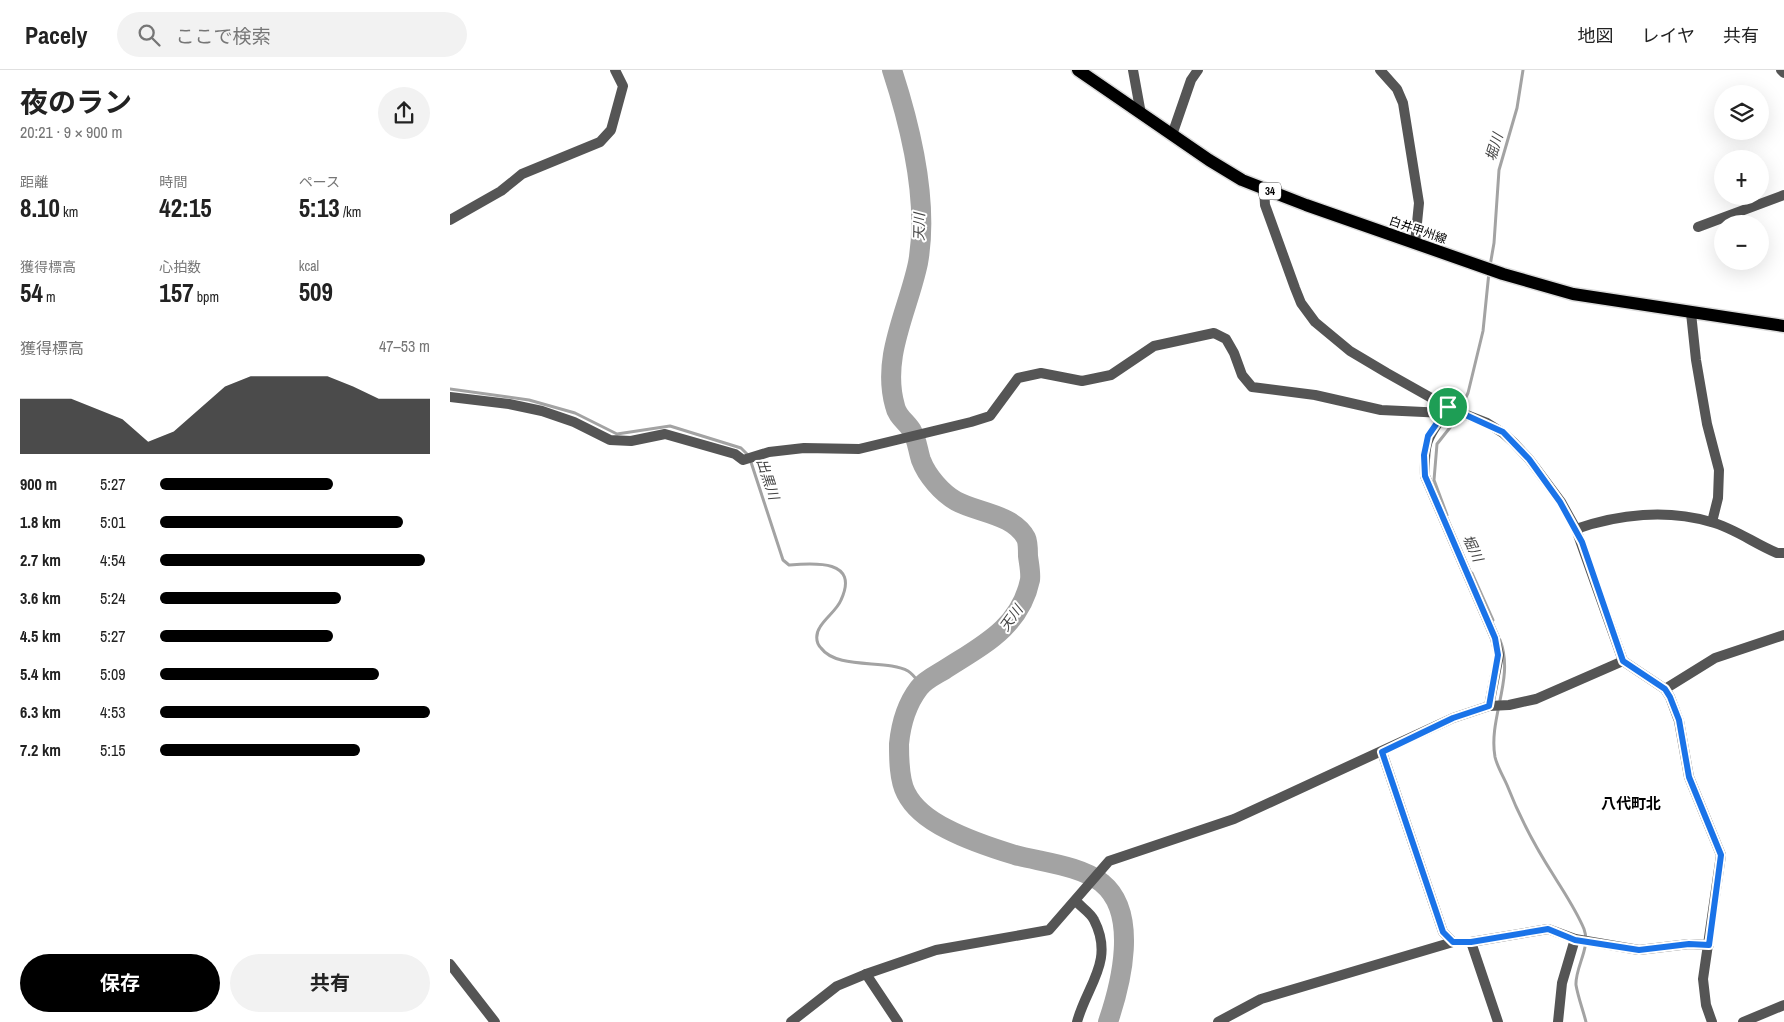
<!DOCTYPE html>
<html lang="ja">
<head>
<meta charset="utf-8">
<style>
	body { margin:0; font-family:"Archivo Narrow","Noto Sans JP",sans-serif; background:#f2f2f2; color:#222; height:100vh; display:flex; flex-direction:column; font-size:19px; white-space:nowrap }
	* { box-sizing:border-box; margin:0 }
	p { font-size:16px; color:#767676 }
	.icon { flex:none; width:28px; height:28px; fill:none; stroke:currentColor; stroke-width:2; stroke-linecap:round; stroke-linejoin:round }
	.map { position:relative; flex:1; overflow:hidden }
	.panel { display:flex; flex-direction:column; background:#fff; width:450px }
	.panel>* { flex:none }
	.buttons { position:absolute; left:1264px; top:15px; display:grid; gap:10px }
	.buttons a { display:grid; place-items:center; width:55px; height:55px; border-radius:50%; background:#fff; box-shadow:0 5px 20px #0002; font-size:25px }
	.pin { position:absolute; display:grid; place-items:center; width:42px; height:42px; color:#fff; margin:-21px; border:2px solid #fff; border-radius:50%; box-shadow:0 1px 5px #0007 }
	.round { display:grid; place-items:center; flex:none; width:52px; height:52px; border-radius:26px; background:#f2f2f2 }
	.summary { display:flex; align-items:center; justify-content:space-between; height:85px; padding:0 20px }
	h1 { font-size:28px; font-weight:700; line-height:38px }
	.metrics { display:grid; grid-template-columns:repeat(3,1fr); gap:8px; height:85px; padding:5px 20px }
	.metrics div { display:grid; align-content:center }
	.metrics b { font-size:25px; font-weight:700 }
	.metrics small { font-size:14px; font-weight:400 }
	.metrics p { font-size:14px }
	.chart { height:140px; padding:10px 20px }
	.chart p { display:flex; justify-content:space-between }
	.chart svg { width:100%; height:90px; margin-top:5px; fill:#000; opacity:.7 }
	.action { display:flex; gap:10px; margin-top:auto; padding:10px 20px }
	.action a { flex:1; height:58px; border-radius:30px; background:#000; color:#fff; font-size:20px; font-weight:700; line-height:58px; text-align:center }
	.action a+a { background:#f2f2f2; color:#222 }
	ul { padding:0 20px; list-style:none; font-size:16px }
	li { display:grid; grid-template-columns:80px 60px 1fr; align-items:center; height:38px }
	li i { height:12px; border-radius:6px; background:#000 }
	header { display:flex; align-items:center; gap:30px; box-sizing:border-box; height:70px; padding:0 25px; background:#fff; border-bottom:1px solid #e0e0e0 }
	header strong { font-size:24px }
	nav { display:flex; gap:28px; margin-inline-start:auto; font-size:18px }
	.search { width:350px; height:45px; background:#f2f2f2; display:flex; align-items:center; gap:12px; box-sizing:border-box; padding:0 18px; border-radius:28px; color:#767676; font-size:19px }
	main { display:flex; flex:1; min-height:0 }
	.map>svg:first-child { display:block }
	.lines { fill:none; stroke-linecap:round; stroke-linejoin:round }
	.stream { stroke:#a3a3a3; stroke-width:3 }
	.river { stroke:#a3a3a3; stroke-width:20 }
	.primary-casing { stroke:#dbdbdb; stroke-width:15 }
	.minor { stroke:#555; stroke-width:10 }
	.primary { stroke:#000; stroke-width:12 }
	.route-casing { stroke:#fff; stroke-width:10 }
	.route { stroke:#1a73e8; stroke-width:6 }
	.labels { text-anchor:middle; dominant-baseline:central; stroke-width:4; stroke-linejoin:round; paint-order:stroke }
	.shield { fill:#fff; stroke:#4c4c4c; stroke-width:1 }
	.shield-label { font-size:11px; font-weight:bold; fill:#000 }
	.street-label { font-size:12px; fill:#000; stroke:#fff }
	.water-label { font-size:14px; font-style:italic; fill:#444; stroke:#fff }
	.quarter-label { font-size:15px; font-weight:bold; fill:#000; stroke:#fff }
</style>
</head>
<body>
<header>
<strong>Pacely</strong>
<div class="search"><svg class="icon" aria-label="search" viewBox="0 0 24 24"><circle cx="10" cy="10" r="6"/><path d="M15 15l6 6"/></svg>ここで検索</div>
<nav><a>地図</a><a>レイヤ</a><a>共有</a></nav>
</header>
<main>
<section class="panel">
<div class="summary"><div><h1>夜のラン</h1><p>20:21 · 9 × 900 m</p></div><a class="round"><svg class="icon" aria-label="share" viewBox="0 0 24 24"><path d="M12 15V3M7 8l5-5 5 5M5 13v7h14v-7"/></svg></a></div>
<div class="metrics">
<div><p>距離</p><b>8.10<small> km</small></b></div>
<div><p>時間</p><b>42:15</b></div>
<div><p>ペース</p><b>5:13<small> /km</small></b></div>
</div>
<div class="metrics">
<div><p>獲得標高</p><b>54<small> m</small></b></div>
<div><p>心拍数</p><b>157<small> bpm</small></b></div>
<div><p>kcal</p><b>509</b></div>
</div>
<div class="chart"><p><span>獲得標高</span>47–53 m</p>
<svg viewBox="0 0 160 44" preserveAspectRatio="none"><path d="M0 44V17L10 17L20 17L30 22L40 27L50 38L60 33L70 22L80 11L90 6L100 6L110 6L120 6L130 11L140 17L150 17L160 17V44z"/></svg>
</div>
<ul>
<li><b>900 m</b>5:27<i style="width:64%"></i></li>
<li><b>1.8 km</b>5:01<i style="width:90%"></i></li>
<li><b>2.7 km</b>4:54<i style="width:98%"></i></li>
<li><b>3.6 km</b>5:24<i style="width:67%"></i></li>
<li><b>4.5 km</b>5:27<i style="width:64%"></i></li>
<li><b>5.4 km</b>5:09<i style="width:81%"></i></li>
<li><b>6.3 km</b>4:53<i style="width:100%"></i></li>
<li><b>7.2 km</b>5:15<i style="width:74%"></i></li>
</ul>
<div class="action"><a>保存</a><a>共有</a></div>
</section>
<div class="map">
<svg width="1334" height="952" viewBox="0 0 1334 952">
	<rect width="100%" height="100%" fill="#fff"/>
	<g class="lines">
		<!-- stream -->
		<g class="stream">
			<polyline points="1040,196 1044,173 1049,100 1067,38 1073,0"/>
			<path d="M 0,319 L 79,330 L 125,343 L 167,364 L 220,356 L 291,378 L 299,386 L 333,490 L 339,495 C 364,493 410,489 391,530 C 387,540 376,547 370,557 C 366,563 365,572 371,578 C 387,600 437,589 458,601 C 463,604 467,610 471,615"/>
			<polyline points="997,445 984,410 987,374 1002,355 1018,323 1033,261 1039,202"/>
			<polyline points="1022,503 1043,550"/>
			<path d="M 1050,570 C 1065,608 1038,648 1045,687 C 1047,696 1053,706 1057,715 C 1069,746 1086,778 1104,806 C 1115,824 1126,840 1134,859 C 1141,878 1125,897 1126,915 C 1128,927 1133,940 1136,952"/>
		</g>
		<!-- river -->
		<path class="river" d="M 442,0 C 461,58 479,132 468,193 C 458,241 431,287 445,336 C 447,347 457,352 462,361 C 467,369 468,381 471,390 C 477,406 492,423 506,431 C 528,443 563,444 576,468 C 578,472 578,481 578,486 C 579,494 581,503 580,510 C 570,558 531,576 494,600 C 486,605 475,610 469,618 C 456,635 451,653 449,674 C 449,688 449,710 456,723 C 464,739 481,751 497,759 C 518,770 542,778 565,785 C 591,792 632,796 652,813 C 689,843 671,914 658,952"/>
		<!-- primary casing -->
		<g class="primary-casing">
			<polyline id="primary" points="628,0 759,90 792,110 856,135 1053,204 1123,224 1334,256"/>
		</g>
		<!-- minor -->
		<g class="minor">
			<polyline points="683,0 691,44"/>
			<polyline points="930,0 947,19 953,33 969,133 965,173"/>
			<polyline points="1331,0 1334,3"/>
			<polyline points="722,65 741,10 748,0"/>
			<polyline points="814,119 815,135 845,218 851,233 865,252 900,281 937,303 1001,339 1037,353 1053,363 1063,372 1079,389 1111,432 1126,459 1173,591 1215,619 1220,627 1229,651 1239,707 1271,785 1253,909 1256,935 1262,952"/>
			<polyline points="0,150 51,121 72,104 150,72 161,60 173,16 165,0"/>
			<polyline points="1248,157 1334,125"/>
			<polyline points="1241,243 1246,290 1257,354 1269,400 1268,428 1262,452"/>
			<polyline points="0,327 59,334 92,341 124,352 160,370 181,371 215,364 285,384 293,390 319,382 354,378 409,379 521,352 540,346 568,308 591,303 632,311 661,305 704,276 764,263 776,269 784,283 792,305 802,317 865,325 931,340 995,343 998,337"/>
			<path d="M 995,343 C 976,369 974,374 975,406 L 1045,568 L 1049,585 L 1039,636"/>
			<path d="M 1126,459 C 1169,444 1217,439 1261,452 C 1284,458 1305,474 1327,483 L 1334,483"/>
			<polyline points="1215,619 1265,588 1334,565"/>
			<polyline points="932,682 993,862 1003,872"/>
			<path d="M 626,831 C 631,837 641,843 644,850 C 665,891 637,915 627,952"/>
			<polyline points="1021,872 1048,952"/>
			<polyline points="0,894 45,952"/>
			<polyline points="416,904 448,952"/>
			<polyline points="341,952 387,916 416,904 486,880 599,860 659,791 784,749 1003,648 1039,636 1059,635 1086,629 1173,591"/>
			<polyline points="768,952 811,929 1003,872 1021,872 1098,859 1125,869 1189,880 1239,874 1259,875"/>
			<polyline points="1108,952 1112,913 1125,869"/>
			<polyline points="1293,952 1334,935"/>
		</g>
		<!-- primary -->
		<use href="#primary" class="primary"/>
	</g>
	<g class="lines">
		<!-- route casing -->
		<g class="route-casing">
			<polygon id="route" points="998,337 1053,362 1079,389 1110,432 1132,472 1173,591 1215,619 1220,627 1229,650 1239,707 1271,785 1259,875 1239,874 1189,880 1125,870 1098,859 1021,872 1003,872 993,862 932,682 1003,648 1039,636 1048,585 1045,568 975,406 974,385 978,366"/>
		</g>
		<!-- route -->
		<use href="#route" class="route"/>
	</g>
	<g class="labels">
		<!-- shield labels -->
		<rect class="shield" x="809" y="112.5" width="22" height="17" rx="4"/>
		<g class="shield-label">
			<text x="820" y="121">34</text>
		</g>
		<!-- street labels -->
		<g class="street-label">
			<text transform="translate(968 160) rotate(19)">白井甲州線</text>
		</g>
		<!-- water labels -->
		<g class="water-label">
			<text transform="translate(1044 77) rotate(-73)">堀川</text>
			<text transform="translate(469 157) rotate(-89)">天川</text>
			<text transform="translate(318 409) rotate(72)">出黒川</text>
			<text transform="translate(1023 478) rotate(65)">堀川</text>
			<text transform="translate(561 548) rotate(-54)">天川</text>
		</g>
		<!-- quarter labels -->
		<g class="quarter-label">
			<text x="1181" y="733">八代町北</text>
		</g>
	</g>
</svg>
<div class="buttons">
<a><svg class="icon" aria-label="layers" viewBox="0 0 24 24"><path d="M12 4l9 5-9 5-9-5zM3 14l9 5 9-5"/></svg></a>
<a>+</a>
<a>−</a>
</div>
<div class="pin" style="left:998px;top:337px;background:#1e9e55"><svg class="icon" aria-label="arrive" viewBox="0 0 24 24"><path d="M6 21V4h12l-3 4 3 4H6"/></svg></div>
</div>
</main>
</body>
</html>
